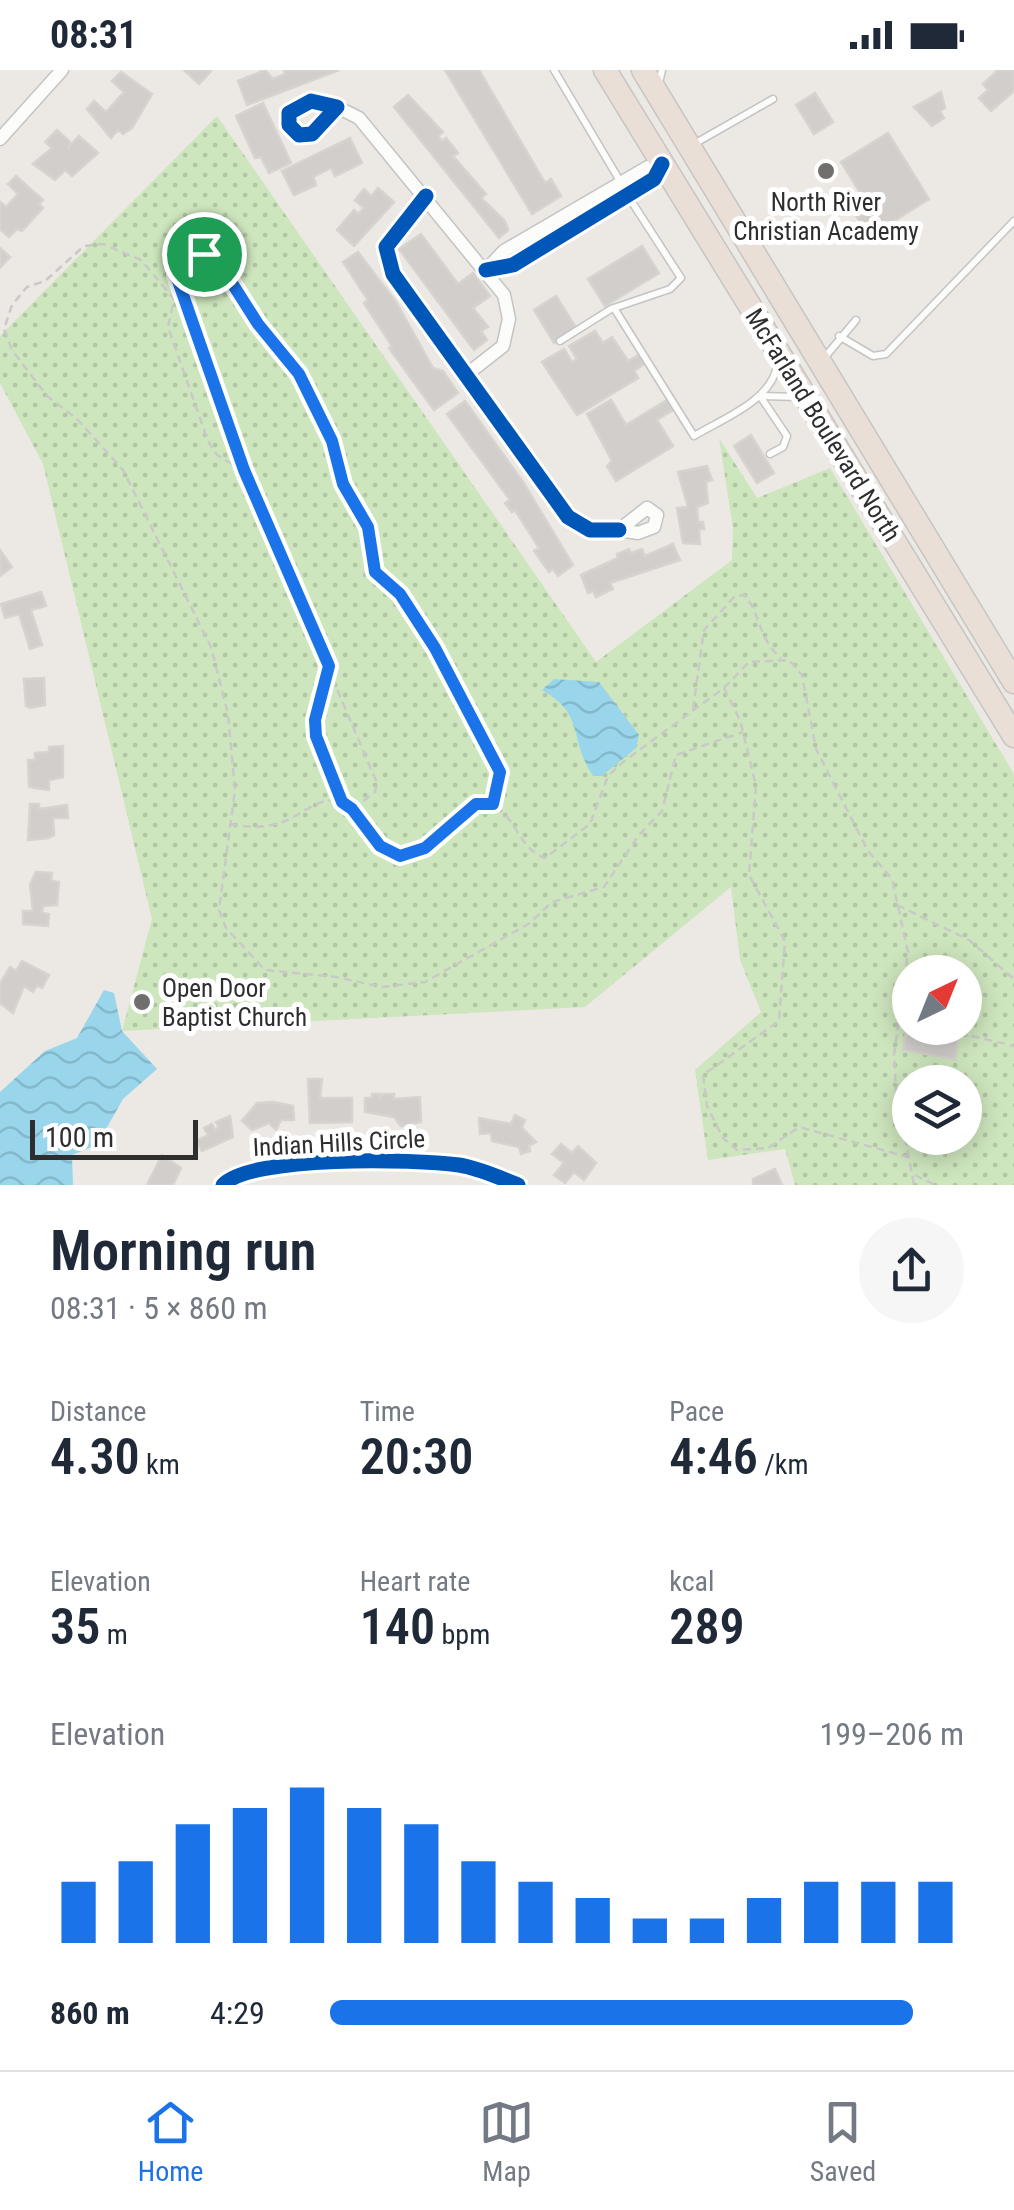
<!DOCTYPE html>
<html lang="en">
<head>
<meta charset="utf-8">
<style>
	body { margin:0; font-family:"Roboto Condensed",sans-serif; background:#f6f6f7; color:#1f2937; height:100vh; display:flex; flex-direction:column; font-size:38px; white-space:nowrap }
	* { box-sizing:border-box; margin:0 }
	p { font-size:32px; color:#747a83 }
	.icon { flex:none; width:55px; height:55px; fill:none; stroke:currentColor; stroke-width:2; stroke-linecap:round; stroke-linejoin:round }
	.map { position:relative; height:1115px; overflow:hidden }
	.panel { display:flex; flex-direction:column; background:#fff; flex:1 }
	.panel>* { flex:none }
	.needle { width:65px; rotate:43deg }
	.controls { position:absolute; left:892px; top:885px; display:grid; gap:20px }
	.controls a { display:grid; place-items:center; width:90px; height:90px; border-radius:50%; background:#fff; box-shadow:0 5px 25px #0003; font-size:50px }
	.scale { position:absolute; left:30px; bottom:25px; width:168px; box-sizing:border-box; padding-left:10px; border:5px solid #2e2e2e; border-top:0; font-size:28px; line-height:35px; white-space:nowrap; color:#2e2e2e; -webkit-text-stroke:8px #fff; paint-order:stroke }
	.pin { position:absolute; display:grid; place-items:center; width:85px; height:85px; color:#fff; margin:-42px; border:5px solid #fff; border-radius:50%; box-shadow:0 2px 10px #0007 }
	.round { display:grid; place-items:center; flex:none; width:105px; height:105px; border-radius:52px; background:#f6f6f7 }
	.overview { display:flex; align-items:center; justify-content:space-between; height:170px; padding:0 50px }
	h1 { font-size:55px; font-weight:600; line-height:75px }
	.metrics { display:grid; grid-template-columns:repeat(3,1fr); gap:15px; height:170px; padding:10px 50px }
	.metrics div { display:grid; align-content:center }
	.metrics b { font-size:50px; font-weight:600 }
	.metrics small { font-size:28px; font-weight:400 }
	.metrics p { font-size:28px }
	.chart { height:280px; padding:20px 50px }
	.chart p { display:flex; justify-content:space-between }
	.chart svg { width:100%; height:180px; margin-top:10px; stroke:#1a73e8; stroke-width:6 }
	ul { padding:0 50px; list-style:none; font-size:32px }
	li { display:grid; grid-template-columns:160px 120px 1fr; align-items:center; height:75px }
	li i { height:25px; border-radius:12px; background:#1a73e8 }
	.status { display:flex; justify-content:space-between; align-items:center; height:70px; padding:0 50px; background:#fff; direction:ltr }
	.status svg { height:28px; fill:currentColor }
	.menu { display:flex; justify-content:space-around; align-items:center; height:140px; border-top:2px solid #e0e1e3; background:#fff; font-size:28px; color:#747a83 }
	.menu a { display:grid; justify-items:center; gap:5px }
	.menu .active { color:#1a73e8 }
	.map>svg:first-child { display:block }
	.grass { fill:url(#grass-dots); fill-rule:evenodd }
	.water { fill:url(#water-waves) }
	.building { fill:#d1cecb; stroke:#d7d4d0; stroke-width:2.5 }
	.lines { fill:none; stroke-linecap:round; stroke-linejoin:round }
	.lane-casing { stroke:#c5c4c5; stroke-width:9 }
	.street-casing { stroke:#c5c4c5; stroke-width:15 }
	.highway-casing { stroke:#c6c5c4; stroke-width:25 }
	.path { stroke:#c9c9c8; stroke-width:2.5; stroke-dasharray:8 5; stroke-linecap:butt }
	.lane { stroke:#fcfcfb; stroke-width:6 }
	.street { stroke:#fcfcfb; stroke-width:12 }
	.highway { stroke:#eadfd6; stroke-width:22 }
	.cycleway-casing { stroke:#fff; stroke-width:21 }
	.cycleway { stroke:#0057b8; stroke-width:15 }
	.route-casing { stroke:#fff; stroke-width:20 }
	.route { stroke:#1a73e8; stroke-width:12 }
	.poi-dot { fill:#706f6e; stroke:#fff; stroke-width:4 }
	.labels { text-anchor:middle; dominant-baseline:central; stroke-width:10; stroke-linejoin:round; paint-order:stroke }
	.poi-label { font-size:25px; fill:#2e2e2e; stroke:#fff }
	.street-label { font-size:25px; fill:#2e2e2e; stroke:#fff }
</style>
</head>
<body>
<div class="status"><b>08:31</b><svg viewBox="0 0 49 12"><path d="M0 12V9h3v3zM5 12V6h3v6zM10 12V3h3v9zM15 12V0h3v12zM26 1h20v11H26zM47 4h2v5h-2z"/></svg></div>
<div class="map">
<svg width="1014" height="1115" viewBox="0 0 1014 1115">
	<defs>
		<pattern id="grass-dots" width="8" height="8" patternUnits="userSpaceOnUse" patternTransform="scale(2.5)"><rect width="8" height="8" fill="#cee6be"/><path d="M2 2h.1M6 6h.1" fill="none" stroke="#b1c6a4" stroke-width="1.8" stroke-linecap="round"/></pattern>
		<pattern id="water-waves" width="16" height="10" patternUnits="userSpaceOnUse" patternTransform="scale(2.5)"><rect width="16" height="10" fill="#99d6ec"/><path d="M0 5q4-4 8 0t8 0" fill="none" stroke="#84b8cb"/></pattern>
	</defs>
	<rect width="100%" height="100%" fill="#ece8e4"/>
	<!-- grass -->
	<path class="grass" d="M 217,46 L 596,592 L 732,490 L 733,458 L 719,368 L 757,428 L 830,398 L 1014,704 L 1014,1115 L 795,1115 L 785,1079 L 708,1090 L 695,1000 L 761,942 L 740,890 L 731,817 L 585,937 L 122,961 L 152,849 L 43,394 L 0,313 L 0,266 ZM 910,902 L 965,902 L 965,958 L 910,958 ZM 910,1012 L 965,1012 L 965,1068 L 910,1068 Z"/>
	<!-- water -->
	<g class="water">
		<path d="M 554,609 L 599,612 L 639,665 L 636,678 L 602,706 L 593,706 C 568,668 586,645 542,620 Z"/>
		<polygon points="104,920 114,923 122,961 157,999 123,1029 97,1075 72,1085 73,1115 0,1115 0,1022 45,981 77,968"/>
	</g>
	<!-- building -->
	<g class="building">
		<polygon points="184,0 211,0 211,1 199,14"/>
		<polygon points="265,0 273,9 285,4 284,0 339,0 247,35 238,11"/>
		<polygon points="445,0 479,0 545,113 551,109 561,126 532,144"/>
		<polygon points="998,0 1014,0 1014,21 991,41 979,28 988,20 983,14"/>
		<polygon points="121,2 152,24 132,58 123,64 118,60 111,68 87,39 94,31 106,42 124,22 112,11"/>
		<polygon points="941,22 945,38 940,41 944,48 932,56 914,37"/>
		<polygon points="815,23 833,52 814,64 796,35"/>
		<polygon points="408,25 443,62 438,66 442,71 446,68 458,83 453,86 486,124 481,128 505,151 508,160 499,168 394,37"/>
		<polygon points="263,33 291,93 269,103 261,87 255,88 236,46"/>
		<polygon points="57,60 70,72 69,77 79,66 98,83 72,106 65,100 55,110 33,94 52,78 45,72"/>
		<polygon points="888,63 929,129 894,151 902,164 891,170 884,158 869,166 855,144 866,137 861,124 841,92"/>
		<polygon points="350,68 362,93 335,106 331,98 313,107 316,115 294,125 282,101"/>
		<polygon points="16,106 43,130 39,134 43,138 22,161 17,159 9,167 0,159 0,132 6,137 18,124 8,114"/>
		<polygon points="378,118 394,132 354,176 337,160 354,140 358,144 364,138 355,130 364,119 371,126"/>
		<polygon points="421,164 458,214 473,203 490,226 473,238 488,257 481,261 487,270 474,280 399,179"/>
		<polygon points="642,176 659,203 605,236 588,209"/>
		<polygon points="0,178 10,187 0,198"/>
		<polygon points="358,182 396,232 433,298 443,301 458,323 434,340 389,278 392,276 364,233 368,230 343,192"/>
		<polygon points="556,226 577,259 554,273 534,240"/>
		<polygon points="595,261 603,273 612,267 628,291 639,285 644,294 634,301 638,308 577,345 542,292 564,279 572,292 577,289 569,276"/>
		<polygon points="611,330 626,355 667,330 673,340 657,350 673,376 616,411 607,396 612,391 587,344"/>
		<polygon points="465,331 523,412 573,495 558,506 553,499 549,502 534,481 539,478 515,440 512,442 505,433 510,430 447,344"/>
		<polygon points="751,365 774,403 757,413 734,376"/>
		<polygon points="707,396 712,410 706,412 708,433 697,437 698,452 703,452 704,459 699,459 700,474 683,473 677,438 688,437 678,402"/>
		<polygon points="673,474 680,490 610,513 613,519 596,527 593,521 588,523 581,505 618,488 617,484 629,479 631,483 642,479 645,486"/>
		<polygon points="0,480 12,497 0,506"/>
		<polygon points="41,522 46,536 31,540 42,575 30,579 19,544 5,548 1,534"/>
		<polygon points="44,608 45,635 30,638 26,636 24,609"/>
		<polygon points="63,676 63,707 49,710 49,720 29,717 28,690 35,690 35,683 49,682 49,677"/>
		<polygon points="30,734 39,734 39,739 67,735 68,748 53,748 54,765 48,768 28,770"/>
		<polygon points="36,802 52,803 51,811 59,812 57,835 43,836 42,843 49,844 48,856 23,854 23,841 33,841 30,815"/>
		<polygon points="22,891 49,905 42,918 37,915 33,922 24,916 13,943 0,933 0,914 10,897 16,901"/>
		<polygon points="910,939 910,958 960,958 955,989 903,980"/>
		<polygon points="308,1009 322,1009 320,1028 352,1028 352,1052 310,1053"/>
		<polygon points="372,1024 380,1024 380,1030 383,1024 394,1024 394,1029 420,1027 421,1052 401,1056 394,1047 365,1042 365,1028 372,1028"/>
		<polygon points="273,1032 293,1036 294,1050 281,1050 276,1060 269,1053 252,1060 242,1051 257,1033"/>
		<polygon points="515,1045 525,1050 522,1058 536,1072 529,1076 530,1081 521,1084 519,1077 492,1071 491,1063 480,1064 479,1048 511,1054"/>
		<polygon points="230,1046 233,1067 202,1081 196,1071 208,1065 204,1058 212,1054 215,1060 219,1057 216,1052"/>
		<polygon points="561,1074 572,1083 578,1076 596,1093 584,1110 574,1102 565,1113 554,1105 564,1093 552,1084"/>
		<polygon points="162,1085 181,1098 173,1115 147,1115"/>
		<polygon points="775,1099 782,1115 753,1115 753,1109"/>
	</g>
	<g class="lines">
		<!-- lane casing -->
		<g class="lane-casing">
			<g id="lane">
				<polyline points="554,0 620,111"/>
				<polyline points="659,13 662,0"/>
				<polyline points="694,74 773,29"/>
				<path d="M 614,238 L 694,366 C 722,349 771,331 777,296"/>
				<polyline points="839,266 873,286 886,284 1014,151"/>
				<polyline points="560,271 611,239 670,219 681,208 628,126"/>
				<polyline points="825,287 856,250"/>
				<polyline points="760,326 787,366 783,377 770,384"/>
				<polyline points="762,326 799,327"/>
			</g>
		</g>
		<!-- street casing -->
		<g class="street-casing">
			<g id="street">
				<polygon points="311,31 337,37 312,64 299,65 289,55 289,43"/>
				<polyline points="337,37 359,48 504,225 509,249 503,276 466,305"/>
				<polyline points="0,69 62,0"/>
				<polyline points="426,126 386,177 393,204 568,447 590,460 619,460"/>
				<polyline points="486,200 513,195 654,109 662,94"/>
				<polyline points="486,200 504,181 648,97 662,94"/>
				<polygon points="647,438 657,445 654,457 638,463 619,460"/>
				<path d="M 223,1115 C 251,1085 415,1089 459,1095 C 479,1098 500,1108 518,1115"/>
			</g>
		</g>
		<!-- highway casing -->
		<g class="highway-casing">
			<g id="highway">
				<polyline points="605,0 1014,666"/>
				<polyline points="643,0 1014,612"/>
			</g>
		</g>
		<!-- path -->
		<g class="path">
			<polyline points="244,400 176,205 178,193 204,184 218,191 258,254 299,304 332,371 343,414 368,457 375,502 400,525 435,578 500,702 493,732"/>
			<polyline points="328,598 315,650 316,666 342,732"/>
			<polyline points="724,618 740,650 756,716 749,805 785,871 779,951 703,1005 707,1036 723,1068 737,1080 768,1078 799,1057 908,1087"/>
			<path d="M 693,639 L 704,560 L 735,526 L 745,525 C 761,546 759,570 781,588"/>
			<polyline points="353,739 375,722 377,713 244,401 217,385 208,371 168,257 174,229 141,190 103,174 84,176 45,211 27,217 12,235 4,259 12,280 47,326 77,349 123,400 211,577 228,644 235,720 219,840 226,858 265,900 336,907 382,917 425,912 530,853 552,832 604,817 639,765 662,741 676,685 743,662"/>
			<path d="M 230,754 C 248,758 268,758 285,751 C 301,745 319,727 336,731 C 365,736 371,776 400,786 L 425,778 L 477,734 C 515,730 513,777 545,788 L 590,754 L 608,706 L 623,692 L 724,618 L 749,592 L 789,590 L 802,605 L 816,679 L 868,781 L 892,809 L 908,882 L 894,985 L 896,1020 L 914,1115"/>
			<polyline points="897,835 969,870 1014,909"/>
			<polyline points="959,963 1014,976"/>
			<polyline points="915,1105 935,1115"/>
		</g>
		<!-- lane -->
		<use href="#lane" class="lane"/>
		<!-- street -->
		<use href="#street" class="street"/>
		<!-- highway -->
		<use href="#highway" class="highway"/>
		<!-- cycleway casing -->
		<g class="cycleway-casing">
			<g id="cycleway">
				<polygon points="311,31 337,37 312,64 299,65 289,55 289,43"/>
				<polyline points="426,126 386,177 393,204 568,447 590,460 619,460"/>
				<polyline points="486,200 513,195 654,109 662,94"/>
				<path d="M 223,1115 C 251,1085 415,1089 459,1095 C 479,1098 500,1108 518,1115"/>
			</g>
		</g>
		<!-- cycleway -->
		<use href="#cycleway" class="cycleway"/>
	</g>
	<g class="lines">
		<!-- route casing -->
		<g class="route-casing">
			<polygon id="route" points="204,184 218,191 258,254 299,304 332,371 343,414 368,457 375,502 400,524 435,578 500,702 493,734 476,734 425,778 400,786 380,776 352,739 342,732 316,666 315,650 329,596 244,400 176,205 178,194"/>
		</g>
		<!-- route -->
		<use href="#route" class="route"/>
	</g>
	<!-- markers -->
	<g class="poi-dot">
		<circle cx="826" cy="101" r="10"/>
		<circle cx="142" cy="932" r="10"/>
	</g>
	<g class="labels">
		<!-- poi labels -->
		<g class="poi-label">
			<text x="826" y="132">North River<tspan x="826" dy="29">Christian Academy</tspan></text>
			<text x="162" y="918" text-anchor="start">Open Door<tspan x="162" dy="29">Baptist Church</tspan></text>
		</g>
		<!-- street labels -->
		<g class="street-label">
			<text transform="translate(823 355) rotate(58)">McFarland Boulevard North</text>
			<text transform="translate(339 1073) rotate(-3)">Indian Hills Circle</text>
		</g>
	</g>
</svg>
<div class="controls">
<a><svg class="needle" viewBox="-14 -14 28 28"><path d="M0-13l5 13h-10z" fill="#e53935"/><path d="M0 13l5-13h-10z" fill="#747a83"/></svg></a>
<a><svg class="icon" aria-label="layers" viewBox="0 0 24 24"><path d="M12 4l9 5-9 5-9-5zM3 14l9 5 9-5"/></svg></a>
</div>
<div class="scale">100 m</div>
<div class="pin" style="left:204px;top:184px;background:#1e9e55"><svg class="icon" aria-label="arrive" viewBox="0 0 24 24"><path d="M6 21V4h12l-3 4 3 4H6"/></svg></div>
</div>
<section class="panel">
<div class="overview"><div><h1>Morning run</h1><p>08:31 · 5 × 860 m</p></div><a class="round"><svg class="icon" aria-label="share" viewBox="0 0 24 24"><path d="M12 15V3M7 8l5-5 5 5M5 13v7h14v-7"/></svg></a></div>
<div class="metrics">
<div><p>Distance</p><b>4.30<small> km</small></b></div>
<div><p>Time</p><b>20:30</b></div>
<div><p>Pace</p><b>4:46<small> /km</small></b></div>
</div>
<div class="metrics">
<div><p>Elevation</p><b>35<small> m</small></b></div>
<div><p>Heart rate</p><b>140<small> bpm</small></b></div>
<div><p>kcal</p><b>289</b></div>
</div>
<div class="chart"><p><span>Elevation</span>199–206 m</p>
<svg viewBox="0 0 160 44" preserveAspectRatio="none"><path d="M5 44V29M15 44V24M25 44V15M35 44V11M45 44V6M55 44V11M65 44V15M75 44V24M85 44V29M95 44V33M105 44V38M115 44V38M125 44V33M135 44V29M145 44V29M155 44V29"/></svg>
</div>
<ul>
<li><b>860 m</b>4:29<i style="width:92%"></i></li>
</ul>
</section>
<nav class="menu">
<a class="active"><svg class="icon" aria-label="home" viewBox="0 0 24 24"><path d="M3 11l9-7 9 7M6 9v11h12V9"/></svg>Home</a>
<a><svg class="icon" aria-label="map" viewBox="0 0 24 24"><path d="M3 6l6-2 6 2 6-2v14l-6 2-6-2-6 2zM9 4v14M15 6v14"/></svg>Map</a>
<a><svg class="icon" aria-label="saved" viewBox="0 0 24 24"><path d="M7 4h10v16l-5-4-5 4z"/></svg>Saved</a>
</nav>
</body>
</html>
